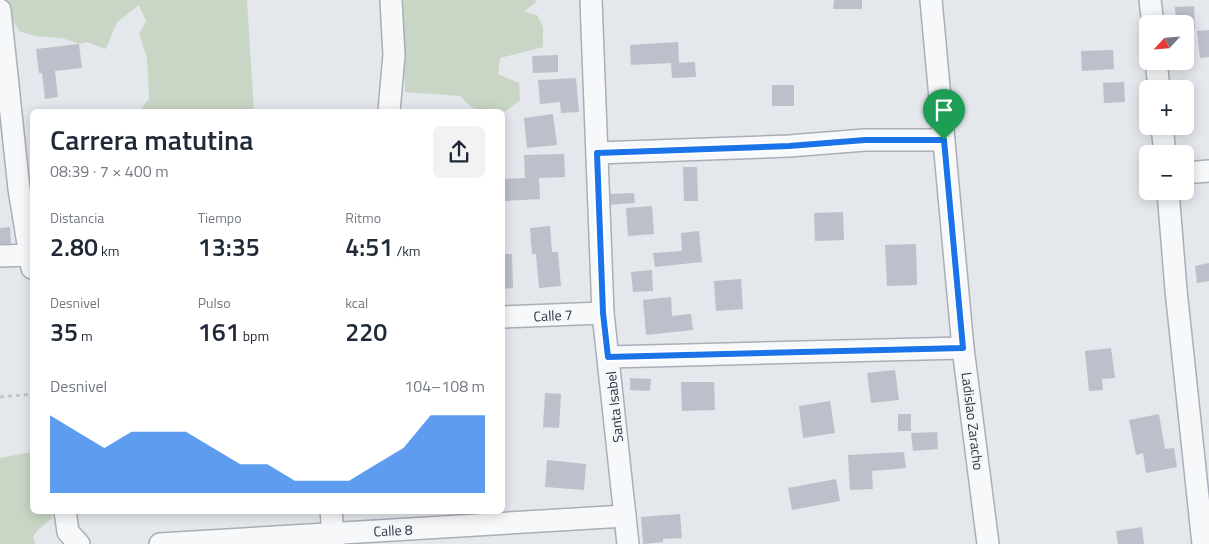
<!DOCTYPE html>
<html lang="es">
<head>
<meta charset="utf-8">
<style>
	body { margin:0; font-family:"Titillium Web",sans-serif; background:#f2f2f3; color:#1f2937; height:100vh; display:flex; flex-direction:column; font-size:19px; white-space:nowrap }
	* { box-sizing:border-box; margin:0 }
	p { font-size:16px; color:#747a83 }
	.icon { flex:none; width:28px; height:28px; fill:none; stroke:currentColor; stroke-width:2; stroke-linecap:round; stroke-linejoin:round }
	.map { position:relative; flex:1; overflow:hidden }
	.details { position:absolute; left:30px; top:109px; width:475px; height:405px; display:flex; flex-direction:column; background:#fff; border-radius:8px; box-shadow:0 2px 12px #0003 }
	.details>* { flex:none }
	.needle { width:32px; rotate:244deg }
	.controls { position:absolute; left:1139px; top:15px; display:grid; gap:10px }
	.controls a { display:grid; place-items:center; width:55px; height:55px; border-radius:8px; background:#fff; box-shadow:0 2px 12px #0003; font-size:25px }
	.pin { position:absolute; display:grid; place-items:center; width:42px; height:42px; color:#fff; margin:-51px -21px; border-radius:50% 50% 50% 0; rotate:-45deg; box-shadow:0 0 5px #0007 }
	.pin .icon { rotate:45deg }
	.round { display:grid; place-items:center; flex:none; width:52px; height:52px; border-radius:8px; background:#f2f2f3 }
	.overview { display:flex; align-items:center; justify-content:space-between; height:85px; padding:0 20px }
	h1 { font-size:28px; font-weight:600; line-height:38px }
	.stats { display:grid; grid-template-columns:repeat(3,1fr); gap:8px; height:85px; padding:5px 20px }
	.stats div { display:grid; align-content:center }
	.stats b { font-size:25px; font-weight:600 }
	.stats small { font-size:14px; font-weight:400 }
	.stats p { font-size:14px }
	.chart { height:140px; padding:10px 20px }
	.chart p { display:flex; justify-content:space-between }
	.chart svg { width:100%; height:90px; margin-top:5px; fill:#1a73e8; opacity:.7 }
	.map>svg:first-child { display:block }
	.green { fill:#c9d6c5 }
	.building { fill:#bbc0ca }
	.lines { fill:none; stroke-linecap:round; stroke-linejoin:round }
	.street-casing { stroke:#a9aeb7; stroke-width:24 }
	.path { stroke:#c2c5cb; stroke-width:3; stroke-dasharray:4 4; stroke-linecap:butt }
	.street { stroke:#f7f8fa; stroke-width:21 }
	.route-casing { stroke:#fff; stroke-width:10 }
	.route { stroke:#1a73e8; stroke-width:6 }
	.labels { text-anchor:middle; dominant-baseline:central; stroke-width:4; stroke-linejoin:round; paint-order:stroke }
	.street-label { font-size:14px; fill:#2b3445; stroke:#f4f6f9 }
</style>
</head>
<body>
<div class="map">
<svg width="1209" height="544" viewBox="0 0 1209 544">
	<rect width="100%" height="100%" fill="#e4e7ec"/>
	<!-- green -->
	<g class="green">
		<polygon points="6,0 247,0 254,111 139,111 149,99 147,58 139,34 146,21 139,5 117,22 106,49 86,42 79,44 62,38 35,36 19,31 5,6"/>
		<polygon points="401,0 535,0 536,2 524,12 537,15 543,27 543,47 500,58 498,74 519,83 520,101 504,112 481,111 471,107 460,96 405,92"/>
		<polygon points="32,452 32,511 53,511 52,518 38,530 33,536 35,544 0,544 0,458"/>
	</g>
	<!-- building -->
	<g class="building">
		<polygon points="834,0 862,0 862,9 833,9"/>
		<polygon points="1194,6 1195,28 1185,28 1185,24 1176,24 1175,7"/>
		<polygon points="1209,30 1209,57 1200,58 1197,31"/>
		<polygon points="678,42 679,63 695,62 696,77 672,78 671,63 631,65 630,45"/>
		<polygon points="79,44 82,68 55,71 58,97 45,99 42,73 39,73 36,49"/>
		<polygon points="1113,50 1114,69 1082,71 1081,51"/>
		<polygon points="558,55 558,72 533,73 532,56"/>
		<polygon points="576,78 579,112 561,113 560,102 540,104 538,80"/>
		<polygon points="1124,82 1125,102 1104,103 1103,83"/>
		<rect x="772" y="85" width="22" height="21"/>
		<polygon points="553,114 557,145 527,148 524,118"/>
		<polygon points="564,154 565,177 539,178 540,199 505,201 504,179 525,178 524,155"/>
		<polygon points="683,167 697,167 698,201 684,201"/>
		<polygon points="634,193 635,203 607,205 607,194"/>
		<polygon points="652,206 654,234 628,236 626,208"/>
		<polygon points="843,212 844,240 815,241 814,213"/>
		<polygon points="550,226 552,252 558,252 561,286 539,288 536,254 532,254 530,228"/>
		<polygon points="10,227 11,244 0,244 0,228"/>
		<polygon points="699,231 702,262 655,267 653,253 682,251 681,233"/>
		<polygon points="916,244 917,285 887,286 885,245"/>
		<polygon points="502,254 512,254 513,288 502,289"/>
		<polygon points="1209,263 1209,281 1197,283 1195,266"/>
		<polygon points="652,270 653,291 633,292 631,272"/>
		<polygon points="741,279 743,309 716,311 714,281"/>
		<polygon points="671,297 672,316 691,314 693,330 646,335 643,300"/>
		<polygon points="1111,348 1115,378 1102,379 1103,390 1089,391 1085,351"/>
		<polygon points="895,370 899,400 871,403 867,373"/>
		<polygon points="630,378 651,379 650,391 630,390"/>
		<polygon points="681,382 714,382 715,410 682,411"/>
		<polygon points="545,393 561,394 559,428 543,427"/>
		<polygon points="830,401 835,433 803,438 799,406"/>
		<rect x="898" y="414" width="13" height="17"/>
		<polygon points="1159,414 1165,449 1174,448 1177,467 1146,473 1143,453 1136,455 1129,420"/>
		<polygon points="937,432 938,449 913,451 911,433"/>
		<polygon points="904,452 906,468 872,471 873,489 850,490 848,455"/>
		<polygon points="547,460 586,464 584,490 545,487"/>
		<polygon points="836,479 840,501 792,510 788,488"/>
		<polygon points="680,514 682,538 663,539 663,542 643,544 641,517"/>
		<polygon points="1142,527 1144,544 1118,544 1116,531"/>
	</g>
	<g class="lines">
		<!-- street casing -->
		<g class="street-casing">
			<g id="street">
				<polyline points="591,0 603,313 628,544"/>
				<polyline points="931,0 963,348 988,544"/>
				<polyline points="1150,0 1153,24"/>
				<polyline points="0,10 19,189 32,268"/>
				<polyline points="1156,61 1159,89"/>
				<polyline points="389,111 394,55 391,0"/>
				<polyline points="1162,126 1165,154"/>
				<polyline points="597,153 789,146 865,140 944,140"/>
				<polyline points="1185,173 1209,171"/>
				<polyline points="1168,191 1176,290 1203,544"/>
				<polyline points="0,256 31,255"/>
				<polyline points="502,317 603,313"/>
				<polyline points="609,357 963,348"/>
				<polyline points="65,511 68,532 79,544"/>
				<polyline points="331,511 334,544"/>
				<polyline points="160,544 625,516"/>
			</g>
		</g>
		<!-- path -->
		<polyline class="path" points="0,397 32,394"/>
		<!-- street -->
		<use href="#street" class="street"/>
	</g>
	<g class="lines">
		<!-- route casing -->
		<g class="route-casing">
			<polygon id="route" points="865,140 944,140 963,348 608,357 603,313 597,153 789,146"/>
		</g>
		<!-- route -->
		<use href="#route" class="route"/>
	</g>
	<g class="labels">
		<!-- street labels -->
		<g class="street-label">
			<text transform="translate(553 315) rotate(-3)">Calle 7</text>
			<text transform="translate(614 407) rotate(-96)">Santa Isabel</text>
			<text transform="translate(973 421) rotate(83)">Ladislao Zaracho</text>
			<text transform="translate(393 530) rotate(-3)">Calle 8</text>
		</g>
	</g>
</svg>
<div class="controls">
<a><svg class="needle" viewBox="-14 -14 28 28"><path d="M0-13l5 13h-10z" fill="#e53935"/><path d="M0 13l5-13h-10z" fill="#747a83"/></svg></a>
<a>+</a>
<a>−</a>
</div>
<div class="pin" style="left:944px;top:140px;background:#1e9e55"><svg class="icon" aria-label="arrive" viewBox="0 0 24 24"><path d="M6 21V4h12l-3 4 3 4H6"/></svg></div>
<section class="details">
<div class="overview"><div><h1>Carrera matutina</h1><p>08:39 · 7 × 400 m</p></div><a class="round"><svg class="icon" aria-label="share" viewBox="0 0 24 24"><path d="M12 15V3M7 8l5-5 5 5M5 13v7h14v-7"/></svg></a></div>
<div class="stats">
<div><p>Distancia</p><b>2.80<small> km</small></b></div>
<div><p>Tiempo</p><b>13:35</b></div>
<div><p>Ritmo</p><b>4:51<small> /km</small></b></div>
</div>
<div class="stats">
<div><p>Desnivel</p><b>35<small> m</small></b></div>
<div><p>Pulso</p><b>161<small> bpm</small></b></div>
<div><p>kcal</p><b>220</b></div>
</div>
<div class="chart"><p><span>Desnivel</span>104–108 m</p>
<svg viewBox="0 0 160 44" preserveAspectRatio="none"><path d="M0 44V6L10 14L20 22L30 14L40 14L50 14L60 22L70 30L80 30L90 38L100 38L110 38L120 30L130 22L140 6L150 6L160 6V44z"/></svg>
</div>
</section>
</div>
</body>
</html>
